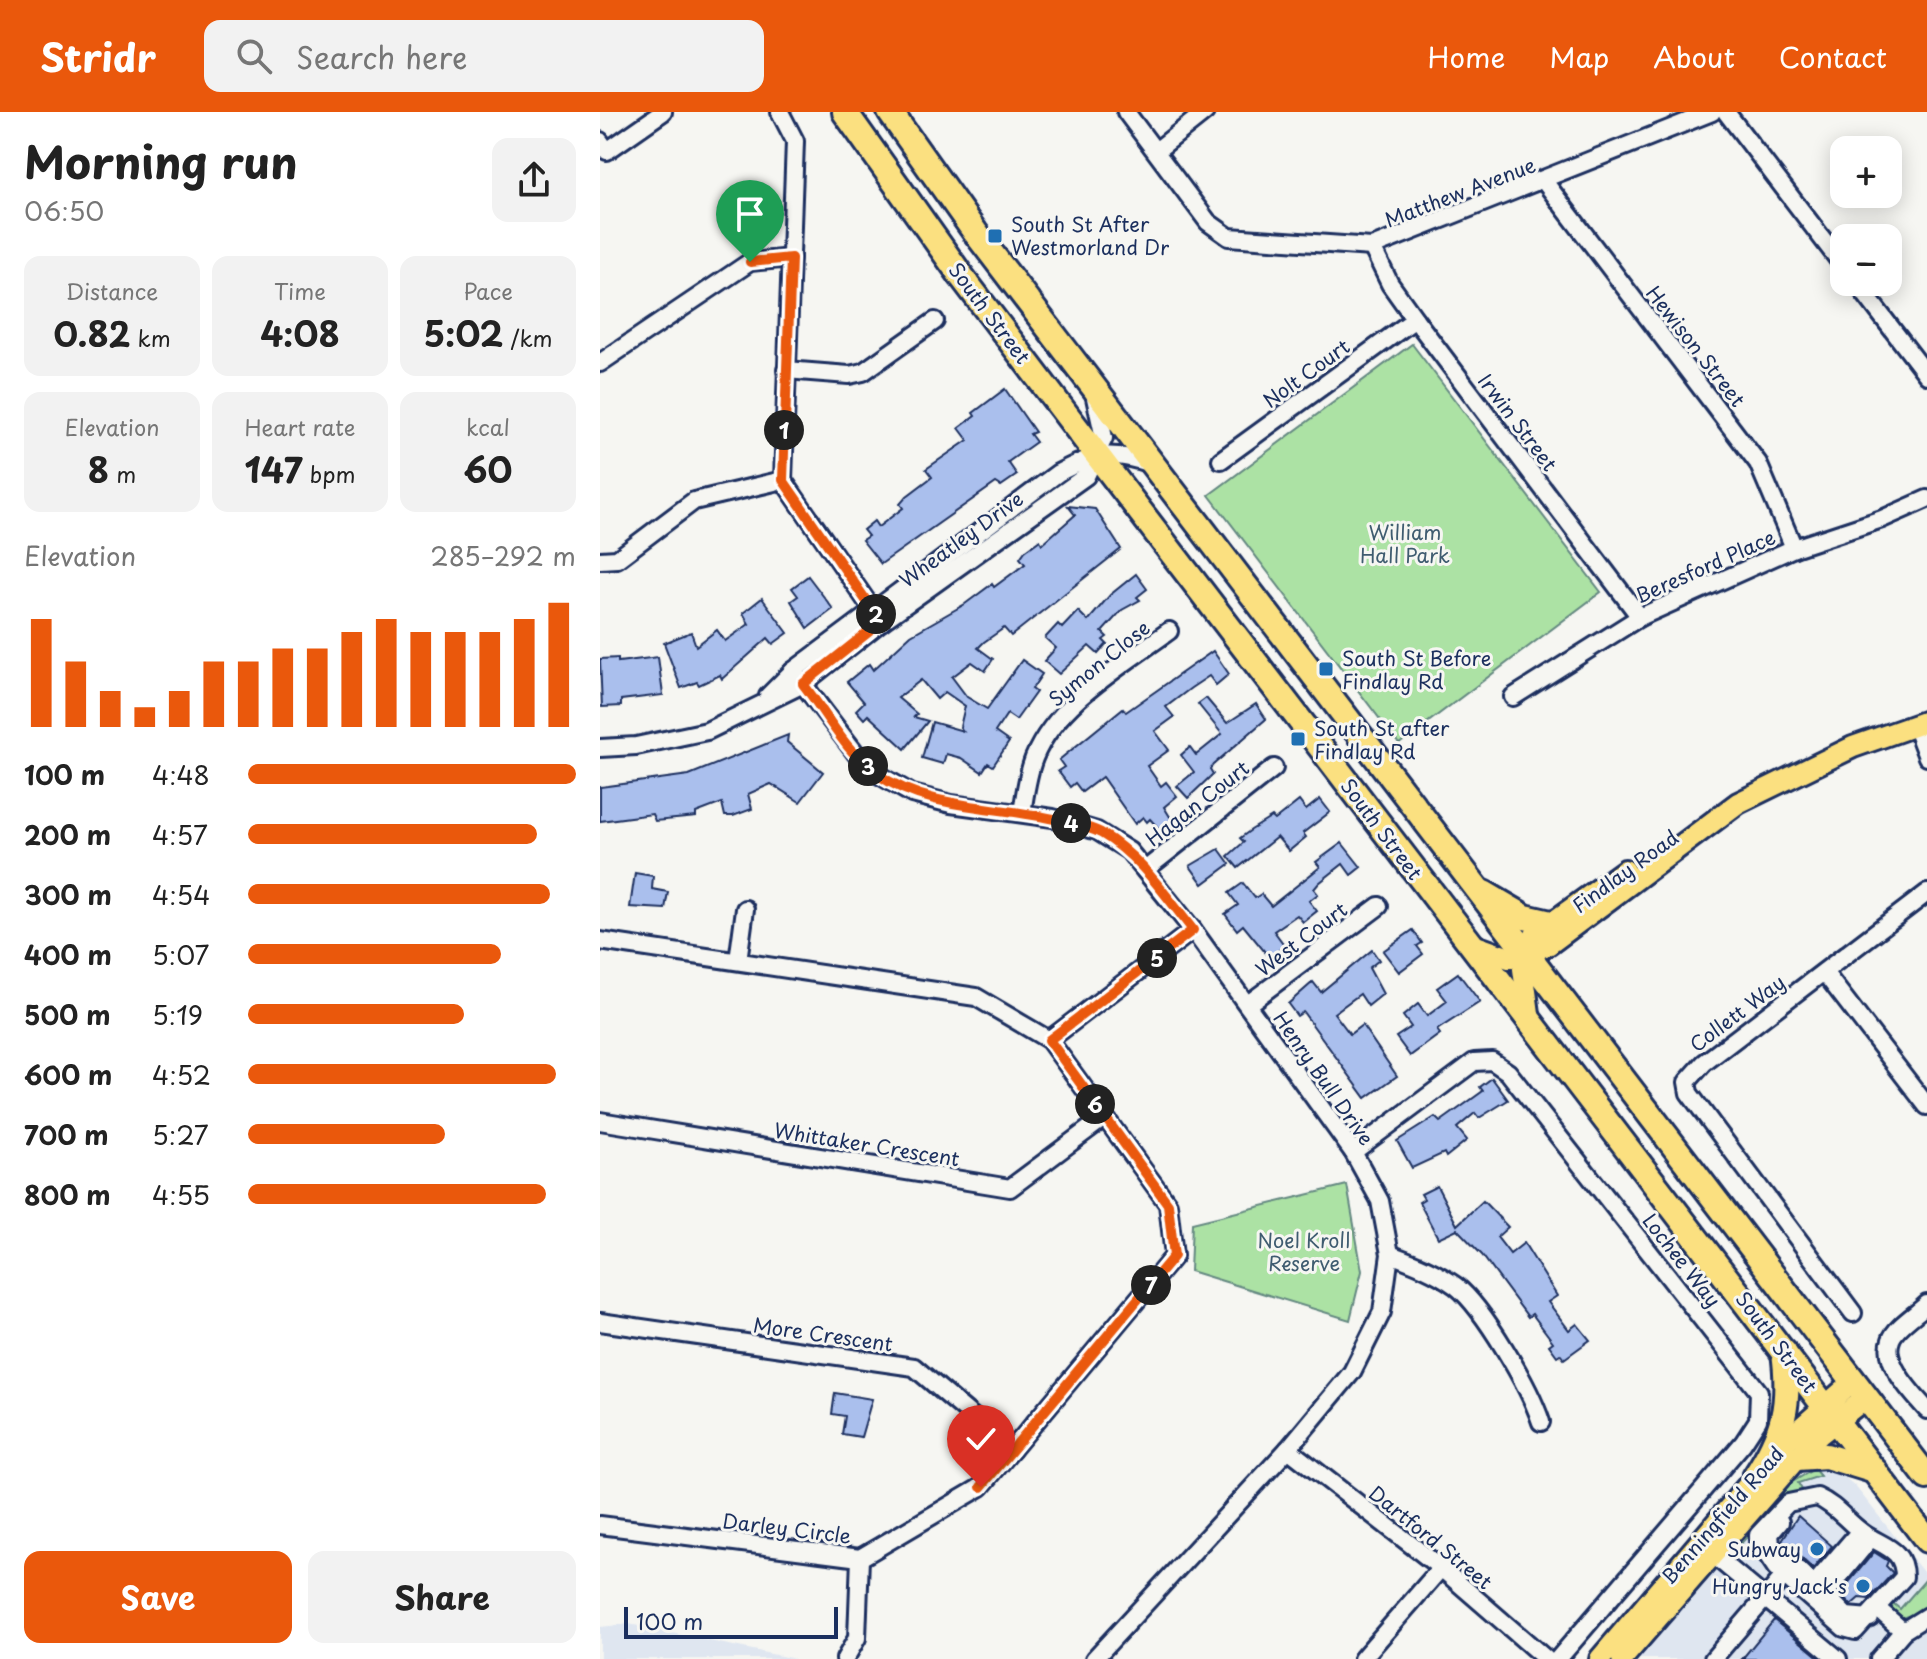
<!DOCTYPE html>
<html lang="en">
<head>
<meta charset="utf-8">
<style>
	body { margin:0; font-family:"Playpen Sans",sans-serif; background:#f2f2f2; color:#222; height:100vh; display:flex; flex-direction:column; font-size:30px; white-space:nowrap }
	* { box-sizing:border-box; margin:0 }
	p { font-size:26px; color:#767676 }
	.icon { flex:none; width:44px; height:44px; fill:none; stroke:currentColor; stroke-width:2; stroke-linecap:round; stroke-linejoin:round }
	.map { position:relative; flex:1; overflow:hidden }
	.details { display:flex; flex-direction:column; background:#fff; width:600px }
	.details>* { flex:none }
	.buttons { position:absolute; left:1230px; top:24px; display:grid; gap:16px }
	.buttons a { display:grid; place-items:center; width:72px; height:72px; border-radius:16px; background:#fff; box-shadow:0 4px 20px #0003; font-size:40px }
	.scale { position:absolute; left:24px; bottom:20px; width:214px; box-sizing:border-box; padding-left:8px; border:4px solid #1b2f5e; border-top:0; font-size:22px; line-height:28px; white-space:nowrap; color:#1b2f5e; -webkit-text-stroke:6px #f6f6f2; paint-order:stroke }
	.pin { position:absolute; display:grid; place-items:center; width:68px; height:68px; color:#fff; margin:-82px -34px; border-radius:50% 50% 50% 0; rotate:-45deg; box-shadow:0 0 8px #0007 }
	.pin .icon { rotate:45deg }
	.km { position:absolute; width:40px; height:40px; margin:-20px; border-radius:50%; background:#222; color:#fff; font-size:22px; line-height:40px; text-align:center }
	.round { display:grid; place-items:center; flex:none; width:84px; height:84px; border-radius:16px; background:#f2f2f2 }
	.overview { display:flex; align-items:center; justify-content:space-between; height:136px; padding:0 24px }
	h1 { font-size:44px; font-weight:700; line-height:60px }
	.metrics { display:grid; grid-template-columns:repeat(3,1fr); gap:12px; height:136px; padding:8px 24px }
	.metrics div { display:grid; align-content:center; border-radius:16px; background:#f2f2f2; text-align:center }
	.metrics b { font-size:34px; font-weight:700 }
	.metrics small { font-size:22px; font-weight:400 }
	.metrics p { font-size:22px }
	.chart { height:224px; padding:16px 24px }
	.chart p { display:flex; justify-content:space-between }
	.chart svg { width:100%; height:144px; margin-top:8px; stroke:#ea580c; stroke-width:6 }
	.button { display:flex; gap:16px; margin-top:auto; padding:16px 24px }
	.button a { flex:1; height:92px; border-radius:16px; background:#ea580c; color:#fff; font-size:32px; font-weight:700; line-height:92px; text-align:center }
	.button a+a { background:#f2f2f2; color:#222 }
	ul { padding:0 24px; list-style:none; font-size:26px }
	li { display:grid; grid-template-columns:128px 96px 1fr; align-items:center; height:60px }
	li i { height:20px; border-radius:10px; background:#ea580c }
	header { display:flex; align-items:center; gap:48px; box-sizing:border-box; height:112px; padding:0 40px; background:#ea580c; color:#fff }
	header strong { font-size:38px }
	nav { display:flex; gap:44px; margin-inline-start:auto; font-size:28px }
	.search { width:560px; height:72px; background:#f2f2f2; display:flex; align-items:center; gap:20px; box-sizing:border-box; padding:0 28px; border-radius:16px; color:#767676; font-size:30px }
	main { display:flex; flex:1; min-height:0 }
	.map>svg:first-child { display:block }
	.built { fill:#dfe6f0 }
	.green { fill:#ace2a4; stroke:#648881; stroke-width:2 }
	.building { fill:#aabfed; stroke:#1b2f5e; stroke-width:2 }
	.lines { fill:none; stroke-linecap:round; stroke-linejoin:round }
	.minor-casing { stroke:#1b2f5e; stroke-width:22 }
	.major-casing { stroke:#1b2f5e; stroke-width:26 }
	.highway-casing { stroke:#1b2f5e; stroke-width:30 }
	.minor { stroke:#f6f6f2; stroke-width:16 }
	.major { stroke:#fbe080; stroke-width:20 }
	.highway { stroke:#fbe080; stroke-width:24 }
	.route-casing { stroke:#fff; stroke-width:16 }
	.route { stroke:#ea580c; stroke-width:10 }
	.poi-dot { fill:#1f6fb2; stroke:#f6f6f2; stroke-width:3 }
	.labels { text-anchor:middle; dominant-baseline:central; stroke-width:6; stroke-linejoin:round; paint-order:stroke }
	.street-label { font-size:20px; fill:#1b2f5e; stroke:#f6f6f2 }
	.poi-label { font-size:20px; fill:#1b2f5e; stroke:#f6f6f2; text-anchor:start }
	.park-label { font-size:20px; fill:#3f5c70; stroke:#f6f6f2 }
</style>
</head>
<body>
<header>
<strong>Stridr</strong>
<div class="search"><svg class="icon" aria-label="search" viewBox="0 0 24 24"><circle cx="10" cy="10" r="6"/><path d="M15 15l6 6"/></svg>Search here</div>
<nav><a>Home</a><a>Map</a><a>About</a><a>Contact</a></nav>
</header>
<main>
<section class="details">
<div class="overview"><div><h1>Morning run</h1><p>06:50</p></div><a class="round"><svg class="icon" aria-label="share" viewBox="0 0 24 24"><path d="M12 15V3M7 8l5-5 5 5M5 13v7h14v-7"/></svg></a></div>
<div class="metrics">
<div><p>Distance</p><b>0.82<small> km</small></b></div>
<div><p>Time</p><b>4:08</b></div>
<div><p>Pace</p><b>5:02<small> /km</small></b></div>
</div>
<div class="metrics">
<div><p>Elevation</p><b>8<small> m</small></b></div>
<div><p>Heart rate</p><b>147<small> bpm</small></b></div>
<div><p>kcal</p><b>60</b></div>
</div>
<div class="chart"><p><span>Elevation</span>285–292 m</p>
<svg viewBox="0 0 160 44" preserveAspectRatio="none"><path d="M5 44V11M15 44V24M25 44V33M35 44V38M45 44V33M55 44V24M65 44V24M75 44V20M85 44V20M95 44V15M105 44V11M115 44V15M125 44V15M135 44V15M145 44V11M155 44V6"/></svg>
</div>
<ul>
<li><b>100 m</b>4:48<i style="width:100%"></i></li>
<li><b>200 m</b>4:57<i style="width:88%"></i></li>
<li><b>300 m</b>4:54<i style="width:92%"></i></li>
<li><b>400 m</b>5:07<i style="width:77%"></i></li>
<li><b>500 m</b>5:19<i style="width:66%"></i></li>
<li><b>600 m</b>4:52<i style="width:94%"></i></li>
<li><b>700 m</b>5:27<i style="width:60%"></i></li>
<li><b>800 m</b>4:55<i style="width:91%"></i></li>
</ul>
<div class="button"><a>Save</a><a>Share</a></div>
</section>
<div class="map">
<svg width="1327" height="1547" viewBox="0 0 1327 1547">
	<rect width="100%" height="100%" fill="#f6f6f2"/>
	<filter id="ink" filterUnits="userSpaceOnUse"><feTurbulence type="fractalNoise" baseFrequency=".0125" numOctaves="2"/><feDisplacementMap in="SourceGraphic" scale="16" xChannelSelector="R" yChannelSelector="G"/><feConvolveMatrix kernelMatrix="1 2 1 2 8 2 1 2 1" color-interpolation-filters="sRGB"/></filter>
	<g filter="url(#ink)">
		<!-- built -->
		<g class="built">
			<polygon points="1222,1356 1242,1363 1255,1374 1327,1465 1327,1547 1037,1547 1178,1382 1200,1363"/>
			<polygon points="29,1512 195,1547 0,1547 0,1515"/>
		</g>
		<!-- green -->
		<g class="green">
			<polygon points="812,232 1001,480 799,632 609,383"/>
			<polygon points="747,1073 762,1159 750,1208 590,1159 592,1111"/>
			<polygon points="1214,1357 1220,1364 1198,1371 1204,1381 1179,1390 1136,1437 1136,1432 1186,1374"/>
			<polygon points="1327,1466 1327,1497 1302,1506 1291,1495 1294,1492 1300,1497"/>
		</g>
		<!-- building -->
		<g class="building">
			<polygon points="405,277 435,320 430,322 436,330 408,350 417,363 401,374 396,371 281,452 262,428 268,424 263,418 274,409 278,415 303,396 300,392 307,384 332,365 326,357 368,328 359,316 375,304 373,301"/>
			<polygon points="468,394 495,397 521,437 411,524 404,516 384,530 378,536 393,547 385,559 372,550 352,565 367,585 387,597 422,548 442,562 432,577 436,580 416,608 407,602 395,620 409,630 393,654 388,651 382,660 361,646 346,642 343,652 322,646 332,610 363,619 360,615 365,594 345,580 337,587 321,568 298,586 317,602 314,605 328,609 305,637 268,603 264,607 256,598 264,590 247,570 269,552 273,558 311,523 365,492 392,472 394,475 425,452 420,446 425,439 440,428 442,432 475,403"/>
			<polygon points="536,462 547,477 537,485 540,488 522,498 502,520 507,525 503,528 507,532 498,542 489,534 459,562 444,549 456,536 445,526 458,512 462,516 478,499 488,509 510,483"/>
			<polygon points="208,464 233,497 208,516 191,489 198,484 192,476"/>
			<polygon points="162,486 188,521 173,532 168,526 122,567 120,563 99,573 97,570 81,576 64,531 91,520 96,534 117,518 125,529 149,512 143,501"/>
			<polygon points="613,539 629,562 616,573 609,564 591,576 566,595 574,605 555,619 569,638 547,654 561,674 566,670 577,684 564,695 572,708 560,718 550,707 547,710 543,705 535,712 502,665 482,680 475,671 470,675 458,659 464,655 459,648 523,596 526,600"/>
			<polygon points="58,545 63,583 21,588 21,594 2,595 0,547 18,546 18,550"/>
			<polygon points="606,586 627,611 656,592 666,607 613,653 610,657 613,662 588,686 577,674 594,660 581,643 590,635 596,643 622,622 598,592"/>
			<polygon points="188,623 187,630 223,660 200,690 171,672 148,682 152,697 133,704 125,704 122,691 96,701 96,705 55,709 52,702 0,709 0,675 89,663"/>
			<polygon points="720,687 730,700 703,721 706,725 689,739 677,725 638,756 628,744 644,730 640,726 651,718 672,705 675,708 699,689 706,698"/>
			<polygon points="742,731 761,755 751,763 743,752 719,771 714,777 718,782 709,789 717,799 703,810 697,803 674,819 685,834 669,845 643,813 637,818 625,802 638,793 629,781 643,771 655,786 661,782 671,794 720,755 716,750"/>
			<polygon points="619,737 630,752 603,772 590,754"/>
			<polygon points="35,761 53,764 52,777 68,780 65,797 30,795"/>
			<polygon points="813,818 822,831 817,834 823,842 799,860 783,839"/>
			<polygon points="772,838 779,848 769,856 783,882 768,894 760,882 734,901 750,922 762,913 797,964 766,986 703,900 697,904 688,892 713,870 721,880"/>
			<polygon points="858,861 880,890 837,918 840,922 810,944 796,925 811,915 803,904 818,892 827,904 847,889 837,876"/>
			<polygon points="892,966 908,988 879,1006 875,1001 857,1016 867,1028 846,1045 844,1041 812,1056 797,1029 835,1005 840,1010 883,979 880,975"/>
			<polygon points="837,1074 857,1113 883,1089 908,1115 897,1125 910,1142 924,1131 957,1184 948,1190 969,1218 977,1212 990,1228 964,1247 960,1242 957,1244 949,1233 953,1230 932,1202 928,1205 882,1143 857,1117 838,1126 819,1090 824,1087 821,1082"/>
			<polygon points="235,1281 272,1287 261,1325 242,1322 245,1304 232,1302"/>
			<polygon points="1198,1404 1232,1434 1213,1457 1182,1428"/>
			<polygon points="1274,1440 1288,1449 1286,1454 1293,1461 1269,1487 1259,1486 1251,1493 1240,1481"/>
			<polygon points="1174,1508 1221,1547 1142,1547"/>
		</g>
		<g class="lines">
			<!-- minor casing -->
			<g class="minor-casing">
				<g id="minor">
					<polyline points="180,0 195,29 183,368 281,510"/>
					<polyline points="526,0 608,110 629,125 772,135 1112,0"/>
					<polyline points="1126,0 1244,155"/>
					<polyline points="0,29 7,39 63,0"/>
					<polyline points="556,39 605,0"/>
					<polyline points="944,69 1158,351 1194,436"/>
					<polyline points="772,135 790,172 815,207 1040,505"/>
					<polyline points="1256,170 1327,263"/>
					<polyline points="0,251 150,150 191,146"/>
					<polyline points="186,258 249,263 263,260 335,209"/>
					<polyline points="621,348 815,207"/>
					<polyline points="0,448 17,447 94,389 183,368"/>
					<polyline points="193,559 261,648 276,661 312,682 351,692 453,706 497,719 529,739 593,818 753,1040 780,1089 790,1142 782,1200 752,1260 688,1337 494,1547"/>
					<path d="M 168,584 L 193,559 L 458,361 C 496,341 510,338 551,352"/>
					<polyline points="913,585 1040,505 1194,436 1282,407 1327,387"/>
					<polyline points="1315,613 1327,645"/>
					<polyline points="0,636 36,634 107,619 203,572 281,510 486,364 504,326 494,281"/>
					<path d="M 422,701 C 425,683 427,664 434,646 C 456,591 523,553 569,519"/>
					<polyline points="545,758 674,656"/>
					<polyline points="0,829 376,885 449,928 568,1092 574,1144 381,1375 260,1446 0,1413"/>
					<polyline points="138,849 145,797"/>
					<polyline points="1224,860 1327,994"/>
					<polyline points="648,892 779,794"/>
					<polyline points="449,928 593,818"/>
					<polyline points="0,1009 410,1076 505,1005"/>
					<polyline points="753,1040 874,950 892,949 908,960 1159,1280 1158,1308 1143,1331 958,1547"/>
					<path d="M 790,1142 C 814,1151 835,1159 856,1174 C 884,1196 930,1276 941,1310"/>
					<path d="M 1327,1192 C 1317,1202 1295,1215 1291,1228 C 1282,1251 1313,1282 1327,1298"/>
					<polyline points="1253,1201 1089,981 1087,970 1104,951 1327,781"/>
					<polyline points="0,1210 314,1255 412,1338"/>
					<polyline points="688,1337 841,1456 946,1547"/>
					<path d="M 1217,1385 C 1237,1394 1246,1409 1263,1421 C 1283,1435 1304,1436 1304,1465 L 1255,1519 L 1244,1516 L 1176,1456 L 1158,1429 L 1158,1423 L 1188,1391 Z"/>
					<polyline points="1180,1410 1170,1422 1171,1433 1211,1470 1217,1469 1260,1419"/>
					<polyline points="1104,1435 1238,1547"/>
					<polyline points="1278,1497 1303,1519"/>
					<polyline points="1270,1506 1246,1504 1225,1482 1271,1426"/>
					<polyline points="245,1547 257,1526 260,1446"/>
					<polyline points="762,1547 841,1456"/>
					<polyline points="1113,1547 1184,1464"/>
					<polyline points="1279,1547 1303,1519 1327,1504"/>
				</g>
			</g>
			<!-- major casing -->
			<g class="major-casing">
				<g id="major">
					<polyline points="873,833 909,846 948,833 1138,691 1253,635 1327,609"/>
					<polyline points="930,909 923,857 935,823 1025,758"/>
					<polyline points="1000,1547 1186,1329 1254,1269"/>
					<polyline points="1022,1547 1197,1346 1219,1323 1267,1285"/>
				</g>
			</g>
			<!-- highway casing -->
			<g class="highway-casing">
				<g id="highway">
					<polyline points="245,0 362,165 497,343 1327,1428"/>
					<polyline points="290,0 375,120 1327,1365"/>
					<polyline points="884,781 925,805 951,811"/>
					<polyline points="1197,1346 1226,1344 1275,1359"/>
					<path d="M 1155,1365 C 1184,1321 1191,1292 1184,1240"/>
				</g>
			</g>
			<!-- minor -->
			<use href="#minor" class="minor"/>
			<!-- major -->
			<use href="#major" class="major"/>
			<!-- highway -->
			<use href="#highway" class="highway"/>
		</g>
	</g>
	<g class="lines" filter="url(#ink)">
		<!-- route casing -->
		<g class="route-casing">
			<path id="route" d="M 150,150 L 191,146 L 183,368 L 281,510 L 203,572 C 226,601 246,641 277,662 C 334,701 402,692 466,710 C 477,713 490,715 501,721 C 540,744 565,783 593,818 L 449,928 L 568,1092 L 574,1144 L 381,1375"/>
		</g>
		<!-- route -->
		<use href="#route" class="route"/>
	</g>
	<!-- markers -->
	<g class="poi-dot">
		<rect x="387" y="116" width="16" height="16" rx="4"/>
		<rect x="718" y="549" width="16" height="16" rx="4"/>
		<rect x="690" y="619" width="16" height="16" rx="4"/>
		<circle cx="1217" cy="1437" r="8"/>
		<circle cx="1263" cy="1474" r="8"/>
	</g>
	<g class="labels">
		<!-- street labels -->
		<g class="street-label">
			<text transform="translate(860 80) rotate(-21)">Matthew Avenue</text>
			<text transform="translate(390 201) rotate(53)">South Street</text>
			<text transform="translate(1096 234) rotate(52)">Hewison Street</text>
			<text transform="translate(706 261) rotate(-36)">Nolt Court</text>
			<text transform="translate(918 310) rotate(53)">Irwin Street</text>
			<text transform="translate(361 427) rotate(-36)">Wheatley Drive</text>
			<text transform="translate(1105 454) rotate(-24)">Beresford Place</text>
			<text transform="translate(499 551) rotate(-39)">Symon Close</text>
			<text transform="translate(597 691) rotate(-38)">Hagan Court</text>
			<text transform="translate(782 717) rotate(53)">South Street</text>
			<text transform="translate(1025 759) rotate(-36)">Findlay Road</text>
			<text transform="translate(701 827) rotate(-37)">West Court</text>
			<text transform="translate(1137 901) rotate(-37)">Collett Way</text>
			<text transform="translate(724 966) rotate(55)">Henry Bull Drive</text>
			<text transform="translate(267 1032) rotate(9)">Whittaker Crescent</text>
			<text transform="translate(1082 1148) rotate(52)">Lochee Way</text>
			<text transform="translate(223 1222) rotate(8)">More Crescent</text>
			<text transform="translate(1177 1230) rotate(53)">South Street</text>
			<text transform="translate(1122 1403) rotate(-49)">Benningfield Road</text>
			<text transform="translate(187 1416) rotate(7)">Darley Circle</text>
			<text transform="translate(831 1425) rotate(39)">Dartford Street</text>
		</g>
		<!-- poi labels -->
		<g class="poi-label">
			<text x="411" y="112">South St After<tspan x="411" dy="23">Westmorland Dr</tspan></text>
			<text x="742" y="546">South St Before<tspan x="742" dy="23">Findlay Rd</tspan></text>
			<text x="714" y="616">South St after<tspan x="714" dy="23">Findlay Rd</tspan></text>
			<text x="1201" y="1437" text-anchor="end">Subway</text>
			<text x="1247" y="1474" text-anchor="end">Hungry Jack's</text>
		</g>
		<!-- park labels -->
		<g class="park-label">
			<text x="805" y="420">William<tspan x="805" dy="23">Hall Park</tspan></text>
			<text x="704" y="1128">Noel Kroll<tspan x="704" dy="23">Reserve</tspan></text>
		</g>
	</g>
</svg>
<div class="buttons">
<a>+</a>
<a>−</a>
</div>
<div class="scale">100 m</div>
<div class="pin" style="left:150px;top:150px;background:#1e9e55"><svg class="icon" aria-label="arrive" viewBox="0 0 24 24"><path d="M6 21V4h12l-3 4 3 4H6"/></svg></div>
<div class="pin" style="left:381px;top:1375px;background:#d93025"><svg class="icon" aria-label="check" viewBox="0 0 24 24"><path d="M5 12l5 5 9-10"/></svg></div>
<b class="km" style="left:184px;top:318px">1</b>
<b class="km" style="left:276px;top:502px">2</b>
<b class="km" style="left:268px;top:654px">3</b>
<b class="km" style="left:471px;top:711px">4</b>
<b class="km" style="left:557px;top:846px">5</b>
<b class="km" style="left:495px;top:992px">6</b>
<b class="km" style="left:551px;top:1173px">7</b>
</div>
</main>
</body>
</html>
